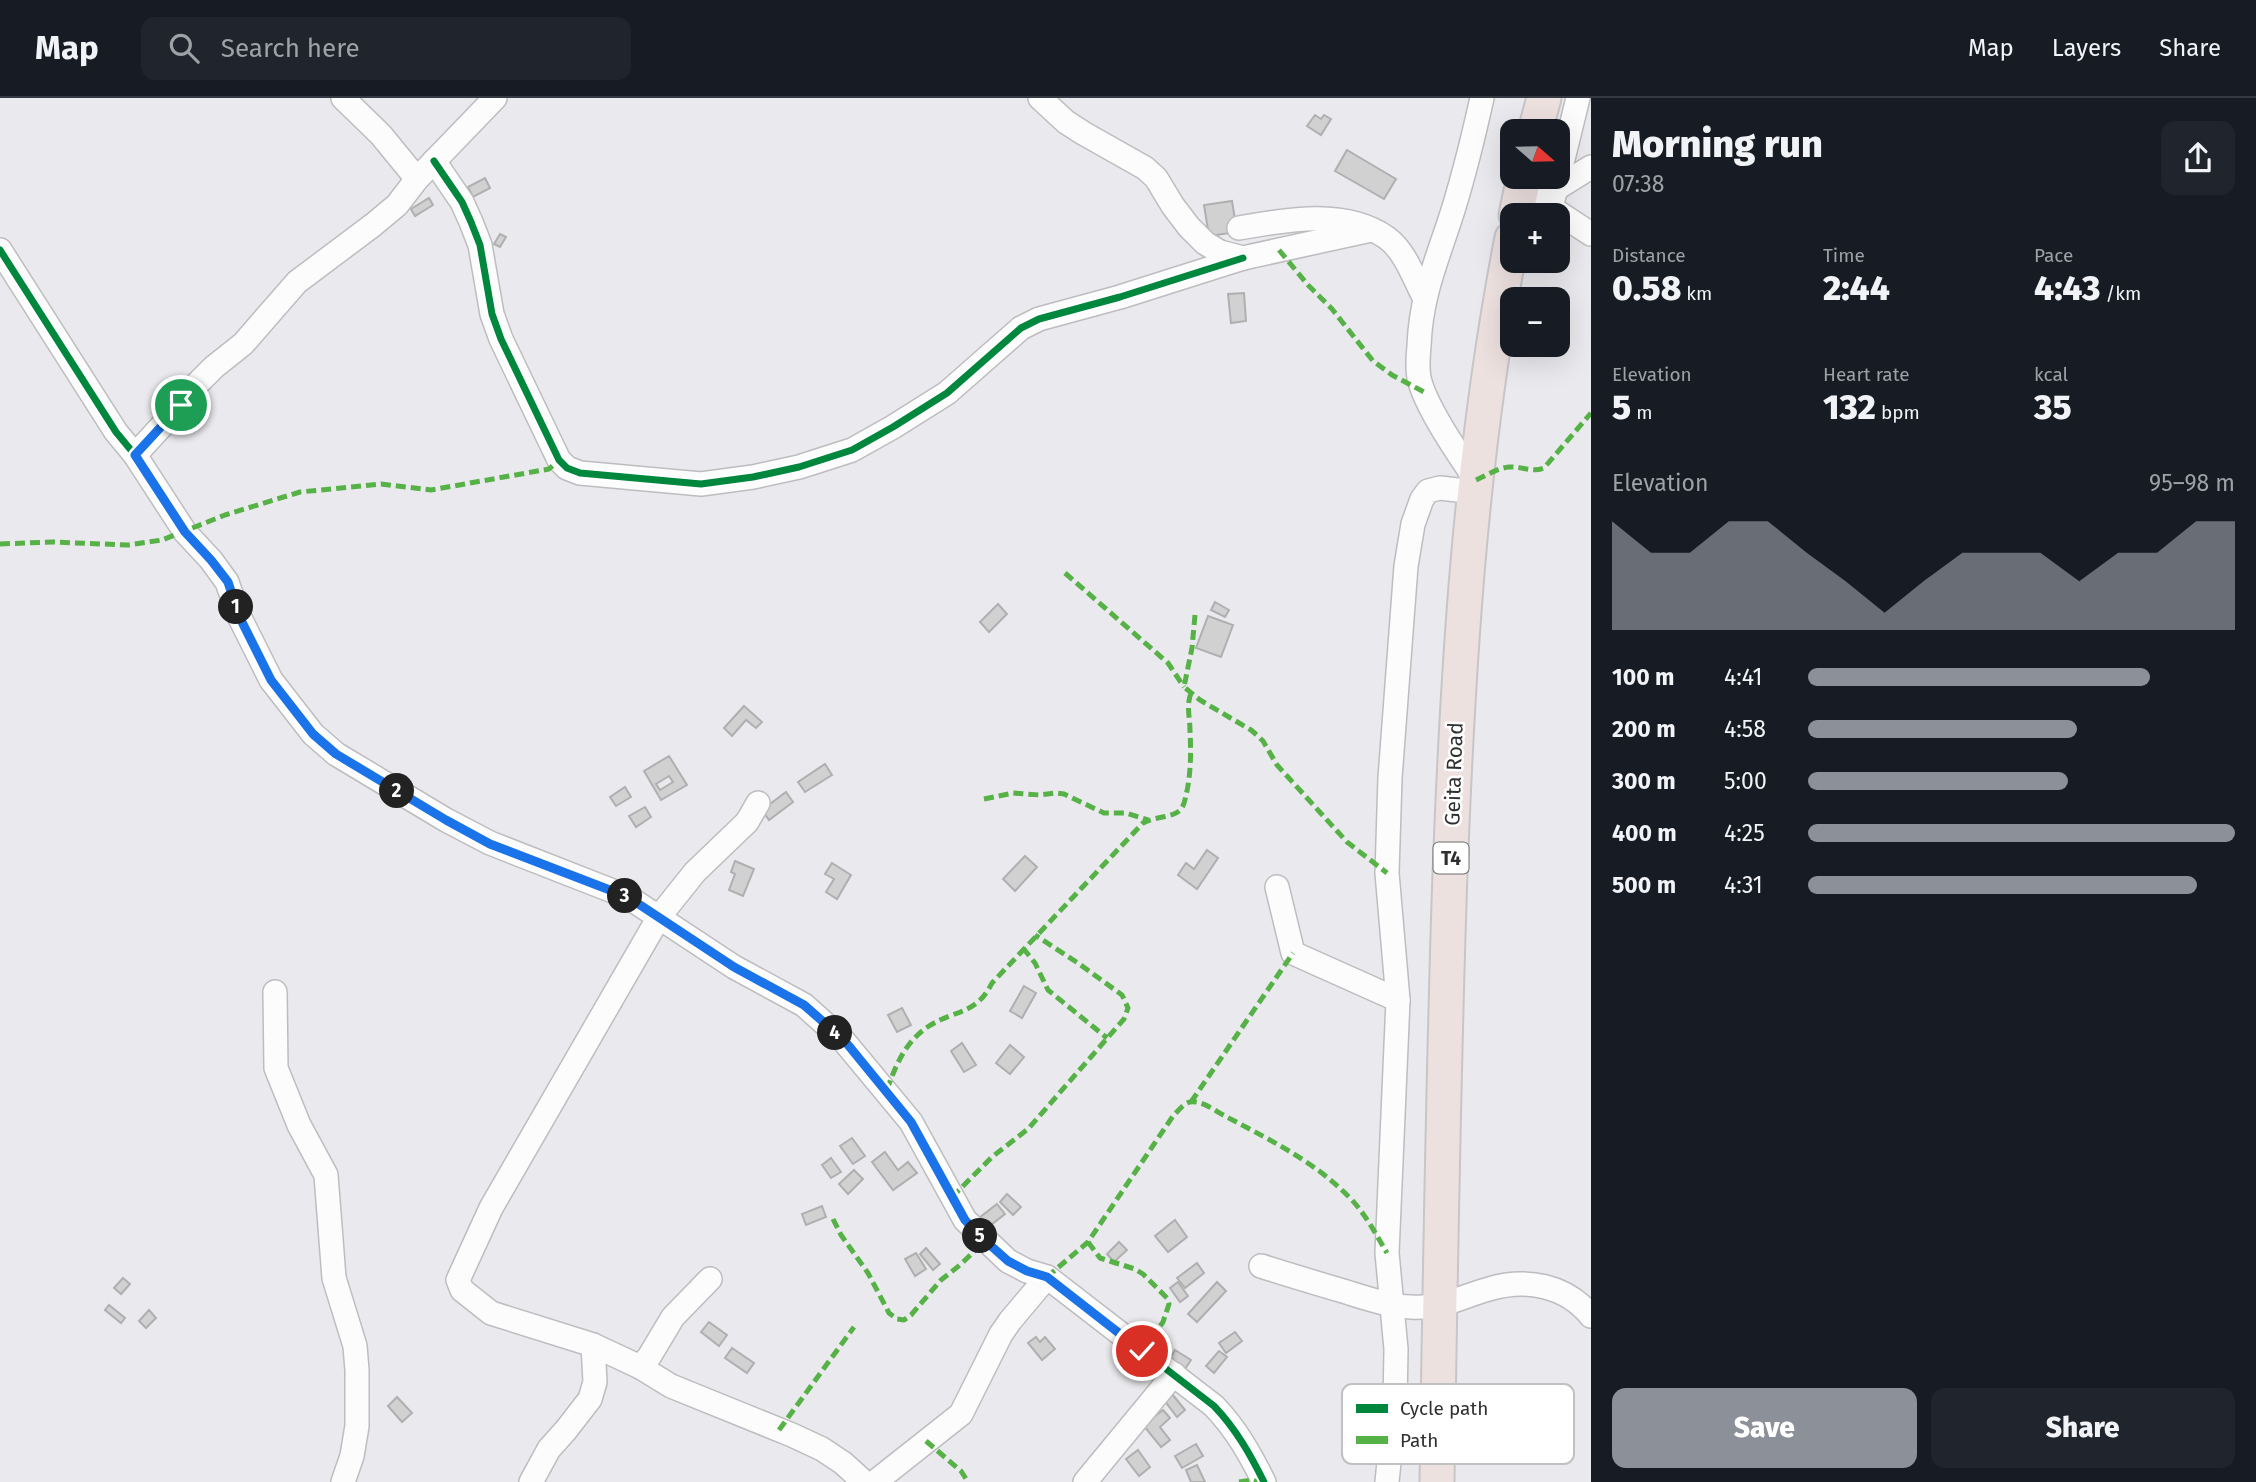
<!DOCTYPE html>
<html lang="en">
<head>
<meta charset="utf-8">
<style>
	body { margin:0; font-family:"Fira Sans",sans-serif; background:#20242c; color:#f1f3f6; height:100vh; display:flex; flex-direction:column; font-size:26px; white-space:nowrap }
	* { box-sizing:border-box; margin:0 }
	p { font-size:23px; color:#9ea1a6 }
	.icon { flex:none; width:38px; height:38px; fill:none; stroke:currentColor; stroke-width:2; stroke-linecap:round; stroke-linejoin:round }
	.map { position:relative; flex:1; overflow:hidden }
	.drawer { display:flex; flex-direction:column; background:#171b24; width:665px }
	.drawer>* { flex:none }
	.needle { width:46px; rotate:110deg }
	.tools { position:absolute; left:1500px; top:21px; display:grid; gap:14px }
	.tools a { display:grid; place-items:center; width:70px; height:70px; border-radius:14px; background:#171b24; box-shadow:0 7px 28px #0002; font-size:35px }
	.pin { position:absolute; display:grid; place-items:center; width:60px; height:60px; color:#fff; margin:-30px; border:4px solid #fff; border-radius:50%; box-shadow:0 2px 7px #0007 }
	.km { position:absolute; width:35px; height:35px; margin:-18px; border-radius:50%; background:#222; color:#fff; font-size:19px; line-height:35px; text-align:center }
	.round { display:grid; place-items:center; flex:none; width:74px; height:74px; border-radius:14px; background:#20242c }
	.overview { display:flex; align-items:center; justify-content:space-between; height:119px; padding:0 21px }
	h1 { font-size:38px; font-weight:800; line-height:52px }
	.figures { display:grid; grid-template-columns:repeat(3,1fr); gap:10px; height:119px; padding:7px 21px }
	.figures div { display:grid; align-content:center }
	.figures b { font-size:35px; font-weight:800 }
	.figures small { font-size:19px; font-weight:400 }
	.figures p { font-size:19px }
	.chart { height:196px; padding:14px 21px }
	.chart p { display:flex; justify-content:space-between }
	.chart svg { width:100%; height:126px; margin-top:7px; fill:#8c9099; opacity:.7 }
	.action { display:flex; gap:14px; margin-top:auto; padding:14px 21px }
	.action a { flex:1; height:80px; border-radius:14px; background:#8c9099; color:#fff; font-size:28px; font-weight:800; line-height:80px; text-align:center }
	.action a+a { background:#20242c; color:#f1f3f6 }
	ul { padding:0 21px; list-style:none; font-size:23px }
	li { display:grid; grid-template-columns:112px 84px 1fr; align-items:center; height:52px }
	li i { height:18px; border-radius:9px; background:#8c9099 }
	header { display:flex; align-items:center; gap:42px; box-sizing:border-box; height:98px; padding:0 35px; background:#171b24; border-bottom:2px solid #363941 }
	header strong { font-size:33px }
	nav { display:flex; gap:38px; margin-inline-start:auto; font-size:24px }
	.search { width:490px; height:63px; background:#20242c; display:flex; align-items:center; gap:18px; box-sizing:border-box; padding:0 24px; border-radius:14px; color:#9ea1a6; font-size:26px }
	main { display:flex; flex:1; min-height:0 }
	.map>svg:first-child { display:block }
	.building { fill:#d2d1d2; stroke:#b0afb0; stroke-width:2; fill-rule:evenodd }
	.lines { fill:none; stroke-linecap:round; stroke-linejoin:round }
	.minor-casing { stroke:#bdbdc0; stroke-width:26 }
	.highway-casing { stroke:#c6c6c7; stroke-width:37 }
	.minor { stroke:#fcfcfc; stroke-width:23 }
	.highway { stroke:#ede1e0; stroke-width:33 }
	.quiet { stroke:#56b246; stroke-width:5; stroke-dasharray:10 5; stroke-linecap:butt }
	.cycleway-casing { stroke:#fff; stroke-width:11 }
	.cycleway { stroke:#00873e; stroke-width:7 }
	.route-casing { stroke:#fff; stroke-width:14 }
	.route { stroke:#1a73e8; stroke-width:9 }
	.labels { text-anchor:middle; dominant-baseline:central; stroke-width:5; stroke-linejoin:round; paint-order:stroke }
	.shield { fill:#fff; stroke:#6d6d6f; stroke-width:2 }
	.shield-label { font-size:19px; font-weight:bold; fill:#2e2f31 }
	.street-label { font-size:21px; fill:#2e2f31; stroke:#fff }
	.key { fill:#fff; stroke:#c0c1c1; stroke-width:2 }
	.key-label { font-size:19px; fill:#2e2f31 }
</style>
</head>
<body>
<header>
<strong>Map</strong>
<div class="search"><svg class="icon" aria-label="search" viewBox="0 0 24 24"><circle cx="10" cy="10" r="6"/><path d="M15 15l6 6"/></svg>Search here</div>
<nav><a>Map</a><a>Layers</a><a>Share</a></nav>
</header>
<main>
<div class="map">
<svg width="1591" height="1384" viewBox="0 0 1591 1384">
	<rect width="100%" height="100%" fill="#eaeaee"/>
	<!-- building -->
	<g class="building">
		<polygon points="1315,17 1321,21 1324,17 1331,21 1321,37 1307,28"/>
		<polygon points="1347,52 1396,81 1384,101 1335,73"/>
		<polygon points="485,80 490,90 473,99 468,89"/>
		<polygon points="429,100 433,107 415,118 411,111"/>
		<polygon points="1232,103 1237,134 1209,138 1204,107"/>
		<polygon points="500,136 506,139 500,149 494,146"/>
		<polygon points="1244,195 1246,223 1231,225 1228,196"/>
		<polygon points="1215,504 1229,512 1225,519 1211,512"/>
		<polygon points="998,506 1007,516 989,534 980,524"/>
		<polygon points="1208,518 1233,527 1221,559 1196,550"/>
		<polygon points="744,608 762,624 756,630 746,622 732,638 724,630"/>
		<path d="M 669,658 L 687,687 L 661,702 L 644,673 ZM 669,678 L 673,684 L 660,692 L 656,686 Z"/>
		<polygon points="825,666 832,677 805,694 798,684"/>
		<polygon points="625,689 631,699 616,708 610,699"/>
		<polygon points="786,694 793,704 769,722 762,712"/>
		<polygon points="645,709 651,719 636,729 629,718"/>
		<polygon points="1207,752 1218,760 1197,791 1178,777 1186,765 1194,771"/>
		<polygon points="1025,758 1037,769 1015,793 1003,781"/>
		<polygon points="735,763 754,771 743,798 729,792 735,776 731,774"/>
		<polygon points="832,765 851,777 837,801 826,794 834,781 825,776"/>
		<polygon points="1024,888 1036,895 1022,920 1010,913"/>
		<polygon points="902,910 911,927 897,934 888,917"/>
		<polygon points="962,945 976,967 964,974 951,953"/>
		<polygon points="1010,947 1024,959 1010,976 996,965"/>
		<polygon points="852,1040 865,1058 853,1066 840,1048"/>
		<polygon points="885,1054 898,1072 908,1064 917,1075 893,1092 872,1064"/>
		<polygon points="831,1060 841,1074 831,1080 822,1067"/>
		<polygon points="854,1072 863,1081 848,1096 839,1086"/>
		<polygon points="1007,1096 1021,1109 1013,1117 1000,1104"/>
		<polygon points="997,1106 1005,1116 987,1130 979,1120"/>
		<polygon points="822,1108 826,1119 806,1127 802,1116"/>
		<polygon points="1175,1122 1187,1139 1168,1154 1155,1138"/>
		<polygon points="1119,1144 1127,1152 1114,1164 1107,1156"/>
		<polygon points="926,1150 940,1166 933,1172 920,1156"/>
		<polygon points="916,1155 926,1171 915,1178 905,1161"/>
		<polygon points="1197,1165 1204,1175 1185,1190 1177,1180"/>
		<polygon points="123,1180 130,1186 121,1196 114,1190"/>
		<polygon points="1178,1184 1188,1198 1180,1204 1170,1190"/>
		<polygon points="1217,1184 1226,1193 1197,1224 1188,1216"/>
		<polygon points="109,1207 125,1220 121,1225 105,1212"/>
		<polygon points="149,1212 156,1220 146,1230 139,1223"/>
		<polygon points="709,1224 727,1237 719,1248 701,1234"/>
		<polygon points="1235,1234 1242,1243 1226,1255 1219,1245"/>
		<polygon points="1036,1239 1040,1244 1045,1239 1055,1251 1042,1262 1028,1245"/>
		<polygon points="732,1250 754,1265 747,1275 725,1260"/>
		<polygon points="1175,1252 1191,1262 1185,1271 1169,1262"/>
		<polygon points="1219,1253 1227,1259 1214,1275 1206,1268"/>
		<polygon points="1172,1296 1185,1312 1177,1319 1164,1302"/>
		<polygon points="397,1299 412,1315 402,1324 388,1308"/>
		<polygon points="1163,1312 1170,1320 1160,1329 1170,1342 1161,1349 1143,1327"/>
		<polygon points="1196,1346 1203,1358 1182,1370 1175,1358"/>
		<polygon points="1138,1352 1150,1369 1139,1378 1126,1361"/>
		<polygon points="1197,1367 1205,1384 1191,1384 1186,1372"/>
	</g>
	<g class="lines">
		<!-- minor casing -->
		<g class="minor-casing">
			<g id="minor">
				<polyline points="343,0 381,37 417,81"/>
				<polyline points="1040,0 1066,24 1083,35 1145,70 1156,80 1173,108 1189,129 1205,145 1220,154 1243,160 1371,132"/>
				<polyline points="434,63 462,104 471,124 480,147 492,216 501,241 559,362 567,370 580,375 701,386 753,379 799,369 852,352 893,329 947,295 1021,230 1039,221 1120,199 1243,160"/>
				<polyline points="1554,92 1591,69"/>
				<polyline points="1539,102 1591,136"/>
				<polyline points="1551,110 1578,0"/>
				<path d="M 1239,130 C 1285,122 1345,110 1387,140 C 1405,153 1414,180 1424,199"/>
				<path d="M 0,152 L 116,334 L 135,357 L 185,434 L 211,462 L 227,484 L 239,518 L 271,582 L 313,636 L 336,656 L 446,722 L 490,745 L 628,799 L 734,869 L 804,907 L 843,942 L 911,1024 L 965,1122 L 1008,1163 L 1027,1173 L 1047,1179 L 1214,1308 C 1236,1331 1250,1356 1264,1384"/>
				<polyline points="135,357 181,307 195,288 214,269 243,246 297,184 373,127 397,107 417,81 495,0"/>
				<path d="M 1476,382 C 1459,357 1425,308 1419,280 C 1417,269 1418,258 1419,248 C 1421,194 1439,158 1454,109 C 1465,73 1474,36 1482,0"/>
				<polyline points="758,705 747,724 695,774 659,819 491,1110 458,1182 462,1192 491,1215 593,1247 640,1269 671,1288 792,1337 822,1351 843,1365 864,1384"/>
				<polyline points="1277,789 1293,855 1398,902"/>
				<polyline points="275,894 276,970 299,1027 326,1077 334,1180 355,1248 357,1272 357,1328 352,1358 343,1384"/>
				<path d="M 1261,1168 C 1289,1177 1316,1185 1343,1193 C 1366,1200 1388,1208 1411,1209 C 1443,1211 1460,1199 1489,1191 C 1526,1180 1566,1187 1591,1218"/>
				<polyline points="640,1269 649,1259 673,1219 710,1181"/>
				<polyline points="531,1384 549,1351 566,1332 590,1301 595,1284 593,1247"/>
				<polyline points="875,1384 961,1316 1001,1236 1010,1223 1047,1179"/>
				<polyline points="1085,1384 1174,1276"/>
				<polyline points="1387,1384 1395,1306 1396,1251 1387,1155 1398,902 1387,775 1390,680 1406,468 1413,426 1422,401 1428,393 1440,390 1475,394"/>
			</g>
		</g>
		<!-- highway casing -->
		<g class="highway-casing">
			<g id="highway">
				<polyline points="1535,33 1544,0"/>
				<polyline points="1516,117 1524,79"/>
				<path d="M 1437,1384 C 1440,1181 1443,978 1450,776 C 1458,563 1471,350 1512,140"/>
			</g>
		</g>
		<!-- minor -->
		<use href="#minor" class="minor"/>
		<!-- highway -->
		<use href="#highway" class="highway"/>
		<!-- quiet -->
		<g class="quiet">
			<polyline points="1279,152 1308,187 1332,211 1373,263 1392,277 1424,294"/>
			<path d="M 1476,382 C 1487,377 1498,370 1509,369 C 1522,368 1532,375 1544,370 L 1591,315"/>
			<polyline points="0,446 53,444 128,447 162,442 225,417 300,394 381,386 431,392 549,371 559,362"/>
			<polyline points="1065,475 1168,565 1184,589"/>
			<polyline points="1195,517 1192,550 1184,589 1200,602 1251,632 1258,638 1263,643 1277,667 1347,744 1387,775"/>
			<polyline points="984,701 1013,695 1040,697 1056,695 1064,696 1104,715 1126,715 1148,722"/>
			<polyline points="1023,850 1035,865 1048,892 1107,940"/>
			<path d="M 887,992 C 896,966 906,943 929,928 C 956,911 976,917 992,885 L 1143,725 C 1153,719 1173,719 1179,713 C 1185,708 1185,700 1187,693 C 1191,673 1191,653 1190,633 C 1190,619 1186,608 1191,595"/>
			<polyline points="1191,1004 1293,855"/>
			<polyline points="952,1099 992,1059 1028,1031 1124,921 1128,910 1122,897 1078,865 1035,837"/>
			<polyline points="833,1121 841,1137 868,1175 889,1215 897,1221 904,1222 911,1217 941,1182 960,1167 985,1143"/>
			<polyline points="1088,1144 1100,1160 1135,1171 1143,1176 1167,1200 1169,1206 1163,1224 1142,1253"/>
			<path d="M 1047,1179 L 1088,1144 L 1173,1018 C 1178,1013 1184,1005 1190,1004 C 1202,1002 1215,1013 1225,1018 C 1268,1041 1312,1062 1347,1097 C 1364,1113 1375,1135 1387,1155"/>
			<polyline points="779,1332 854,1229"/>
			<polyline points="926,1343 961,1373 968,1384"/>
			<polyline points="1239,1384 1251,1382 1258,1384"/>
		</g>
		<!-- cycleway casing -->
		<g class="cycleway-casing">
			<g id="cycleway">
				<polyline points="434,63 462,104 471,124 480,147 492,216 501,241 559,362 567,370 580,375 701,386 753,379 799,369 852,352 893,329 947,295 1021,230 1039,221 1120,199 1243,160"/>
				<path d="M 0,152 L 116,334 L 135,357 L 185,434 L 211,462 L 227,484 L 239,518 L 271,582 L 313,636 L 336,656 L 446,722 L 490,745 L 628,799 L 734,869 L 804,907 L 843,942 L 911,1024 L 965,1122 L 1008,1163 L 1027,1173 L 1047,1179 L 1214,1308 C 1236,1331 1250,1356 1264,1384"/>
			</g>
		</g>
		<!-- cycleway -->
		<use href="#cycleway" class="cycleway"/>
	</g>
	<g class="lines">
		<!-- route casing -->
		<g class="route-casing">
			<polyline id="route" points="181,307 135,357 185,434 211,462 228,484 239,518 271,582 313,636 336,656 446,722 490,746 628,799 734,869 804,907 844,942 911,1024 965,1122 981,1139 1008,1163 1027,1173 1047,1179 1142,1253"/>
		</g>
		<!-- route -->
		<use href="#route" class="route"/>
	</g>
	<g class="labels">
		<!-- shield labels -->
		<rect class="shield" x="1433.5" y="744.5" width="35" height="31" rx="5"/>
		<g class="shield-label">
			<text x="1451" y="760">T4</text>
		</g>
		<!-- street labels -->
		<g class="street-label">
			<text transform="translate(1454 676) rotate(-88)">Geita Road</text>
		</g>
	</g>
	<!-- legend -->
	<rect x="1342" y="1286" width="232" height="80" rx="10" class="key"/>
	<rect x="1356" y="1306" width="32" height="9" fill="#00873e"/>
	<rect x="1356" y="1338" width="32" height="8" fill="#56b246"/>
	<g class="key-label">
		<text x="1400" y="1317">Cycle path</text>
		<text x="1400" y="1349">Path</text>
	</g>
</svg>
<div class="tools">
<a><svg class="needle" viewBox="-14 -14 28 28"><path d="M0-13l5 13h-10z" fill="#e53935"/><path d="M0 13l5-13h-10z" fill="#9ea1a6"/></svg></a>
<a>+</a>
<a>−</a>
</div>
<div class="pin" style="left:181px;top:307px;background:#1e9e55"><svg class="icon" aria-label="arrive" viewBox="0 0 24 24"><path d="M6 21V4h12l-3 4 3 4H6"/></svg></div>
<div class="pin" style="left:1142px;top:1253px;background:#d93025"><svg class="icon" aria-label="check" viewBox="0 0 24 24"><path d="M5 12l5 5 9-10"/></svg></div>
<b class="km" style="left:236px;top:509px">1</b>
<b class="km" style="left:397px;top:693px">2</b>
<b class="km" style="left:625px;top:798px">3</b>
<b class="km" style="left:835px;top:935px">4</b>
<b class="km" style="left:980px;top:1138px">5</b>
</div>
<section class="drawer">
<div class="overview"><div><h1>Morning run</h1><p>07:38</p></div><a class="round"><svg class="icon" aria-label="share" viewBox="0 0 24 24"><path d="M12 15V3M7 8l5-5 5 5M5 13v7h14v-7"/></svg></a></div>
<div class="figures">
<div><p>Distance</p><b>0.58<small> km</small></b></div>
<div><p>Time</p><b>2:44</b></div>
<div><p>Pace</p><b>4:43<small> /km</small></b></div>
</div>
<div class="figures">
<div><p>Elevation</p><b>5<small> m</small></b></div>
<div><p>Heart rate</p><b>132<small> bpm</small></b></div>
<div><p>kcal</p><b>35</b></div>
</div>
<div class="chart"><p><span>Elevation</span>95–98 m</p>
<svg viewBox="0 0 160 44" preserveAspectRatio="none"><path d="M0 44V6L10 17L20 17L30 6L40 6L50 17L60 27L70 38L80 27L90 17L100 17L110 17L120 27L130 17L140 17L150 6L160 6V44z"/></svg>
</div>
<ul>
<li><b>100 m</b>4:41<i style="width:80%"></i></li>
<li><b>200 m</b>4:58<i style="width:63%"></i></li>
<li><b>300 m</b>5:00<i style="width:61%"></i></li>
<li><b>400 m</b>4:25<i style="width:100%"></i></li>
<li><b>500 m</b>4:31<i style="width:91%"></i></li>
</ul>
<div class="action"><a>Save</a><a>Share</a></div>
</section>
</main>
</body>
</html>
